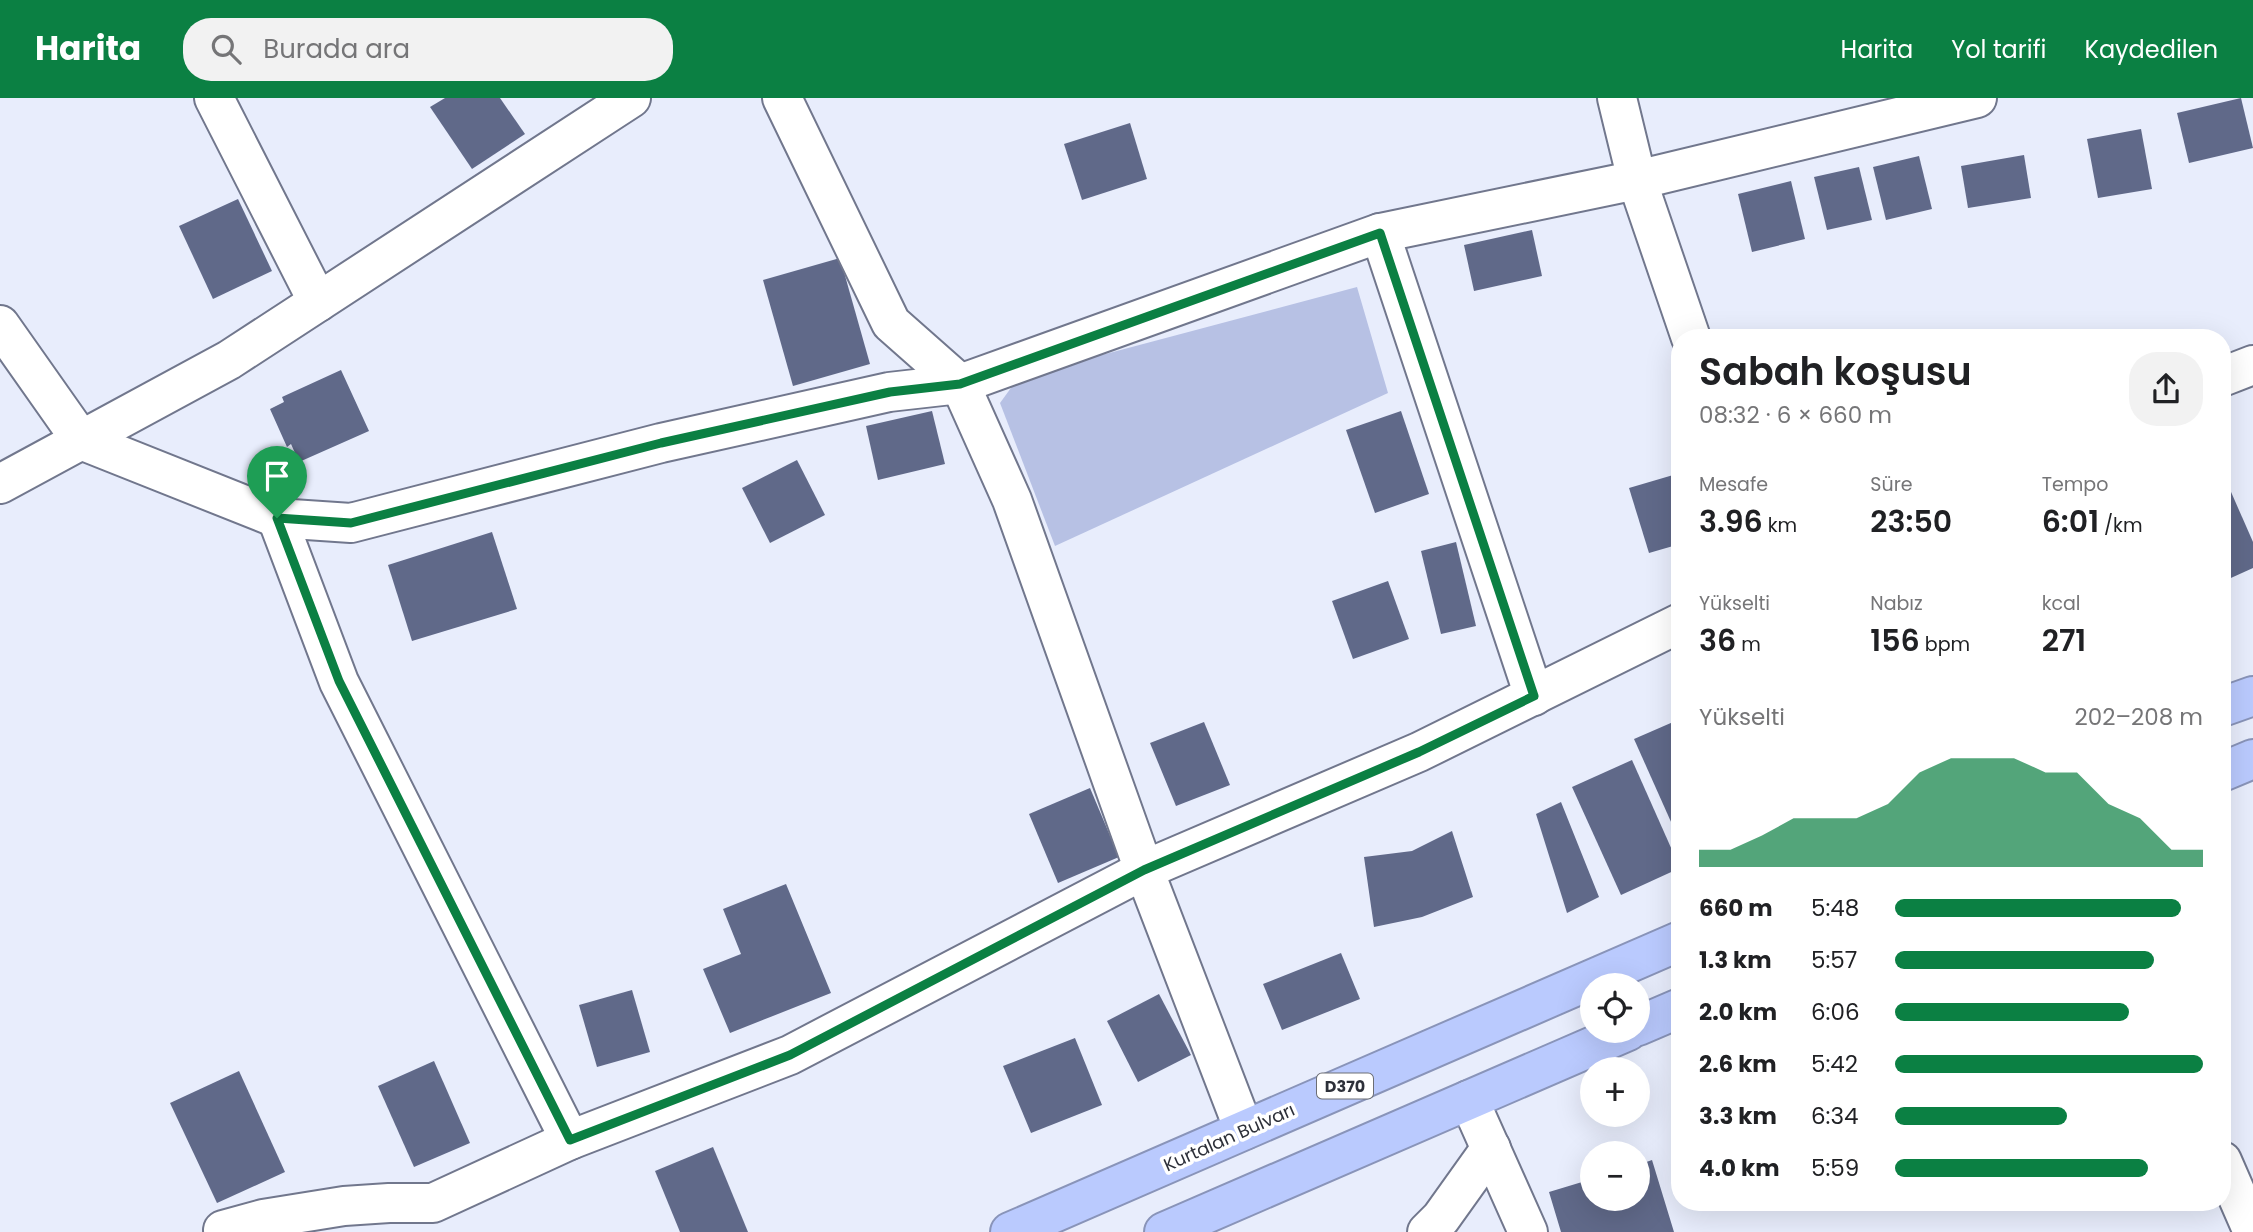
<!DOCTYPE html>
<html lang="tr">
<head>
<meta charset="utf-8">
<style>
	body { margin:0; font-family:Poppins,sans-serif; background:#f2f2f2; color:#202124; height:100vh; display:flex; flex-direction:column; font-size:26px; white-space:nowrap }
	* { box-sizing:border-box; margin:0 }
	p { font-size:23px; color:#757577 }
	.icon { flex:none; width:38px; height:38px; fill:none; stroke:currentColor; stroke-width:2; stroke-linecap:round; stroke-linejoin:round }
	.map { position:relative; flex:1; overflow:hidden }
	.side { position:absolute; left:1671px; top:231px; width:560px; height:882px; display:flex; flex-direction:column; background:#fff; border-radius:28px; box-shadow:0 7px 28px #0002 }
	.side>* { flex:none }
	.fabs { position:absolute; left:1580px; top:875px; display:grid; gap:14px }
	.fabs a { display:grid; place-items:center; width:70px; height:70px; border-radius:50%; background:#fff; box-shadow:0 7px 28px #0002; font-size:35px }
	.pin { position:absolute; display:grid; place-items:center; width:60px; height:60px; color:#fff; margin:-72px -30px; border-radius:50% 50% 50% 0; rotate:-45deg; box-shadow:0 0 7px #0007 }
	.pin .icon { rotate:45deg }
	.round { display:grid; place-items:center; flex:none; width:74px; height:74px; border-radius:28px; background:#f2f2f2 }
	.head { display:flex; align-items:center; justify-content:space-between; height:119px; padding:0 28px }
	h1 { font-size:38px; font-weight:600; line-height:52px }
	.metrics { display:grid; grid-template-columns:repeat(3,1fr); gap:10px; height:119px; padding:7px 28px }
	.metrics div { display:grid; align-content:center }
	.metrics b { font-size:30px; font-weight:600 }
	.metrics small { font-size:19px; font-weight:400 }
	.metrics p { font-size:19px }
	.chart { height:196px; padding:14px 28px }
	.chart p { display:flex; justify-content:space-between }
	.chart svg { width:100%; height:126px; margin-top:7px; fill:#0b8043; opacity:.7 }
	ul { padding:0 28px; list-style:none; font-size:23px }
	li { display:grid; grid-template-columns:112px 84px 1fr; align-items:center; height:52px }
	li i { height:18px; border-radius:9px; background:#0b8043 }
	header { display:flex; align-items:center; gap:42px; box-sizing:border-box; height:98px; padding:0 35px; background:#0b8043; color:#fff }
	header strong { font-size:33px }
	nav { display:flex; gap:38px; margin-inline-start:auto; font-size:24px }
	.search { width:490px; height:63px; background:#f2f2f2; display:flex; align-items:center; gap:18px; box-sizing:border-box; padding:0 24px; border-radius:28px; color:#757577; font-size:26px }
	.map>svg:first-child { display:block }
	.green { fill:#b7c1e4 }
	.building { fill:#606989 }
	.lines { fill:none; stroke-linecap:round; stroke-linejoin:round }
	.minor-casing { stroke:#71778d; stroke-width:42 }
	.highway-casing { stroke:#8994b9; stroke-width:42 }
	.minor { stroke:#fff; stroke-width:38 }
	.highway { stroke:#bacafe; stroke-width:38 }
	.route-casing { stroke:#fff; stroke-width:14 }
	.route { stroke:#0b8043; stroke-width:9 }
	.labels { text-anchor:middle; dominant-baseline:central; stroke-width:7; stroke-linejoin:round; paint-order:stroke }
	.shield { fill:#fff; stroke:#6c6e74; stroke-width:2 }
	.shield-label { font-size:16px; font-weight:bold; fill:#2d3039 }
	.street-label { font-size:18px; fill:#2d3039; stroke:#fff }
</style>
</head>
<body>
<header>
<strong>Harita</strong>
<div class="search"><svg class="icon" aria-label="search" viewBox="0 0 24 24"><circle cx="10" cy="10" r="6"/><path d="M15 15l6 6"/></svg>Burada ara</div>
<nav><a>Harita</a><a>Yol tarifi</a><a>Kaydedilen</a></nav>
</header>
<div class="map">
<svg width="2253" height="1134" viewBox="0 0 2253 1134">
	<rect width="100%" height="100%" fill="#e8edfc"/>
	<!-- green -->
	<polygon class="green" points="1357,189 1388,295 1055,448 1000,305 1019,279"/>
	<!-- building -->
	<g class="building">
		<polygon points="445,0 500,0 525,36 472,71 430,9"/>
		<polygon points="2241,0 2253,50 2189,65 2177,15"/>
		<polygon points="1130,25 1147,81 1082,102 1064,46"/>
		<polygon points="2141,31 2152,91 2098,100 2087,41"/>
		<polygon points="2024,57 2031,100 1968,110 1961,68"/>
		<polygon points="1919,58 1932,111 1886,122 1873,69"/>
		<polygon points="1859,69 1872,122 1827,132 1814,79"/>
		<polygon points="1791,83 1805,141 1752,154 1738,96"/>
		<polygon points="238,101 272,173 213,201 179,128"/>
		<polygon points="1532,132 1542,178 1474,193 1464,147"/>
		<polygon points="840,160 870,266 793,288 763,182"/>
		<polygon points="341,272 369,333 299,364 291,346 287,349 270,311 284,304 282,299"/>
		<polygon points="932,313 945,366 878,382 866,328"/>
		<polygon points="1401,313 1429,396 1375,415 1346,332"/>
		<polygon points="797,362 825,417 770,445 742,390"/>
		<polygon points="1680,375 1680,446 1649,455 1629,390"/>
		<polygon points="2228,387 2253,444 2253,470 2222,484 2222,389"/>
		<polygon points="492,434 517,511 412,543 388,467"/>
		<polygon points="1456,444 1476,528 1441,536 1421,453"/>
		<polygon points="1388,483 1409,541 1353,561 1332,503"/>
		<polygon points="1680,621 1680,744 1634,641"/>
		<polygon points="1204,624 1230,687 1176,708 1150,645"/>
		<polygon points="1632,662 1680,770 1621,797 1572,689"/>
		<polygon points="1090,690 1119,759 1058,785 1029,716"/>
		<polygon points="1561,704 1599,799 1567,815 1536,716"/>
		<polygon points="1452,733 1473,799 1422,819 1374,829 1364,759 1412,753"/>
		<polygon points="786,786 831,895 730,935 703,871 741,856 723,811"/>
		<polygon points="1341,855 1360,901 1282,932 1263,886"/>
		<polygon points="632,892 650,954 597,969 579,907"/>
		<polygon points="1159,896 1191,957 1138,984 1107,923"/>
		<polygon points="1075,940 1102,1007 1031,1035 1003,968"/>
		<polygon points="434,963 470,1045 414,1069 378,988"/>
		<polygon points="239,973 285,1074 217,1105 170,1005"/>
		<polygon points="713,1049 748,1134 680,1134 655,1073"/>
		<polygon points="1652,1062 1674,1134 1561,1134 1549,1094 1592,1081 1592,1101 1638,1101 1638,1067"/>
	</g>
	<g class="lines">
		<!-- minor casing -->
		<g class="minor-casing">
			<g id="minor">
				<polyline points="214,0 318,204"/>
				<polyline points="782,0 891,225 960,286 1012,402 1144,772 1244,1032"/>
				<polyline points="1617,0 1637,82 1691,240"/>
				<polyline points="1380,135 1534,598"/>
				<polyline points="0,227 81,342 277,420 351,425 661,345 889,294 960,286 1380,135 1637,82 1977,0"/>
				<polyline points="2222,279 2253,267"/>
				<polyline points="0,386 229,262 631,0"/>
				<polyline points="277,420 339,584 570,1042"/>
				<polyline points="1469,1002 1528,1134"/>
				<polyline points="2222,1063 2253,1134"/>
				<polyline points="223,1132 263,1121 344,1108 389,1105 433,1105 570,1042 790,957 1144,772 1419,654 1680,525"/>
				<polyline points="1427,1134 1441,1120 1491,1050"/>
			</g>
		</g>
		<!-- highway casing -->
		<g class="highway-casing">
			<g id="highway">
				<polyline points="2222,609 2253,598"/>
				<polyline points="2222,674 2253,661"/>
				<polyline points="1638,928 1680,910"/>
				<polyline points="1010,1134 1680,843"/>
				<polyline points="1164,1134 1628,933"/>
			</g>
		</g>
		<!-- minor -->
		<use href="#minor" class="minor"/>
		<!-- highway -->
		<use href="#highway" class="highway"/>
	</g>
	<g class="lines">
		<!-- route casing -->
		<g class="route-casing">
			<polygon id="route" points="1380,135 1534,598 1419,654 1144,772 790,957 570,1042 339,583 277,420 351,425 661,345 890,294 960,286"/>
		</g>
		<!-- route -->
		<use href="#route" class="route"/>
	</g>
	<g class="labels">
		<!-- shield labels -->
		<rect class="shield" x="1317" y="975.5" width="56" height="25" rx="5"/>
		<g class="shield-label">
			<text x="1345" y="988">D370</text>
		</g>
		<!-- street labels -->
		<g class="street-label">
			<text transform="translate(1229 1039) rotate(-24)">Kurtalan Bulvarı</text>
		</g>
	</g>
</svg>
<div class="fabs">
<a><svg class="icon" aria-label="locate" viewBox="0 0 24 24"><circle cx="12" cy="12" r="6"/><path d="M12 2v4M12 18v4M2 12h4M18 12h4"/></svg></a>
<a>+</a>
<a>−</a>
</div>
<div class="pin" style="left:277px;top:420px;background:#1e9e55"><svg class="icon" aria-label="arrive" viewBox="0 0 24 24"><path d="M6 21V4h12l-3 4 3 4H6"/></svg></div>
<section class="side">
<div class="head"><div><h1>Sabah koşusu</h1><p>08:32 · 6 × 660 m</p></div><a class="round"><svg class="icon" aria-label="share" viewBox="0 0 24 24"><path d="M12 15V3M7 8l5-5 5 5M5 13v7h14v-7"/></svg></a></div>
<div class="metrics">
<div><p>Mesafe</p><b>3.96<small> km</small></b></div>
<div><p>Süre</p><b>23:50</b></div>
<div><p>Tempo</p><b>6:01<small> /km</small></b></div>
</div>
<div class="metrics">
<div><p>Yükselti</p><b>36<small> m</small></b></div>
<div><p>Nabız</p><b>156<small> bpm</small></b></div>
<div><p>kcal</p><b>271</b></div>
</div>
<div class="chart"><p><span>Yükselti</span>202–208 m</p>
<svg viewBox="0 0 160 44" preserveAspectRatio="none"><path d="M0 44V38L10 38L20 33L30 27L40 27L50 27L60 22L70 11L80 6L90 6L100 6L110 11L120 11L130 22L140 27L150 38L160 38V44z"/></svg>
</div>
<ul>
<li><b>660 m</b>5:48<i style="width:93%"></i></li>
<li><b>1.3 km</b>5:57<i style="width:84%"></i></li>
<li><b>2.0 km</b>6:06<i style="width:76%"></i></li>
<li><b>2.6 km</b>5:42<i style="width:100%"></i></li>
<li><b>3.3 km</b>6:34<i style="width:56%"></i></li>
<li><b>4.0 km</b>5:59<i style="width:82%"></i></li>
</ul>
</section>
</div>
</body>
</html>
